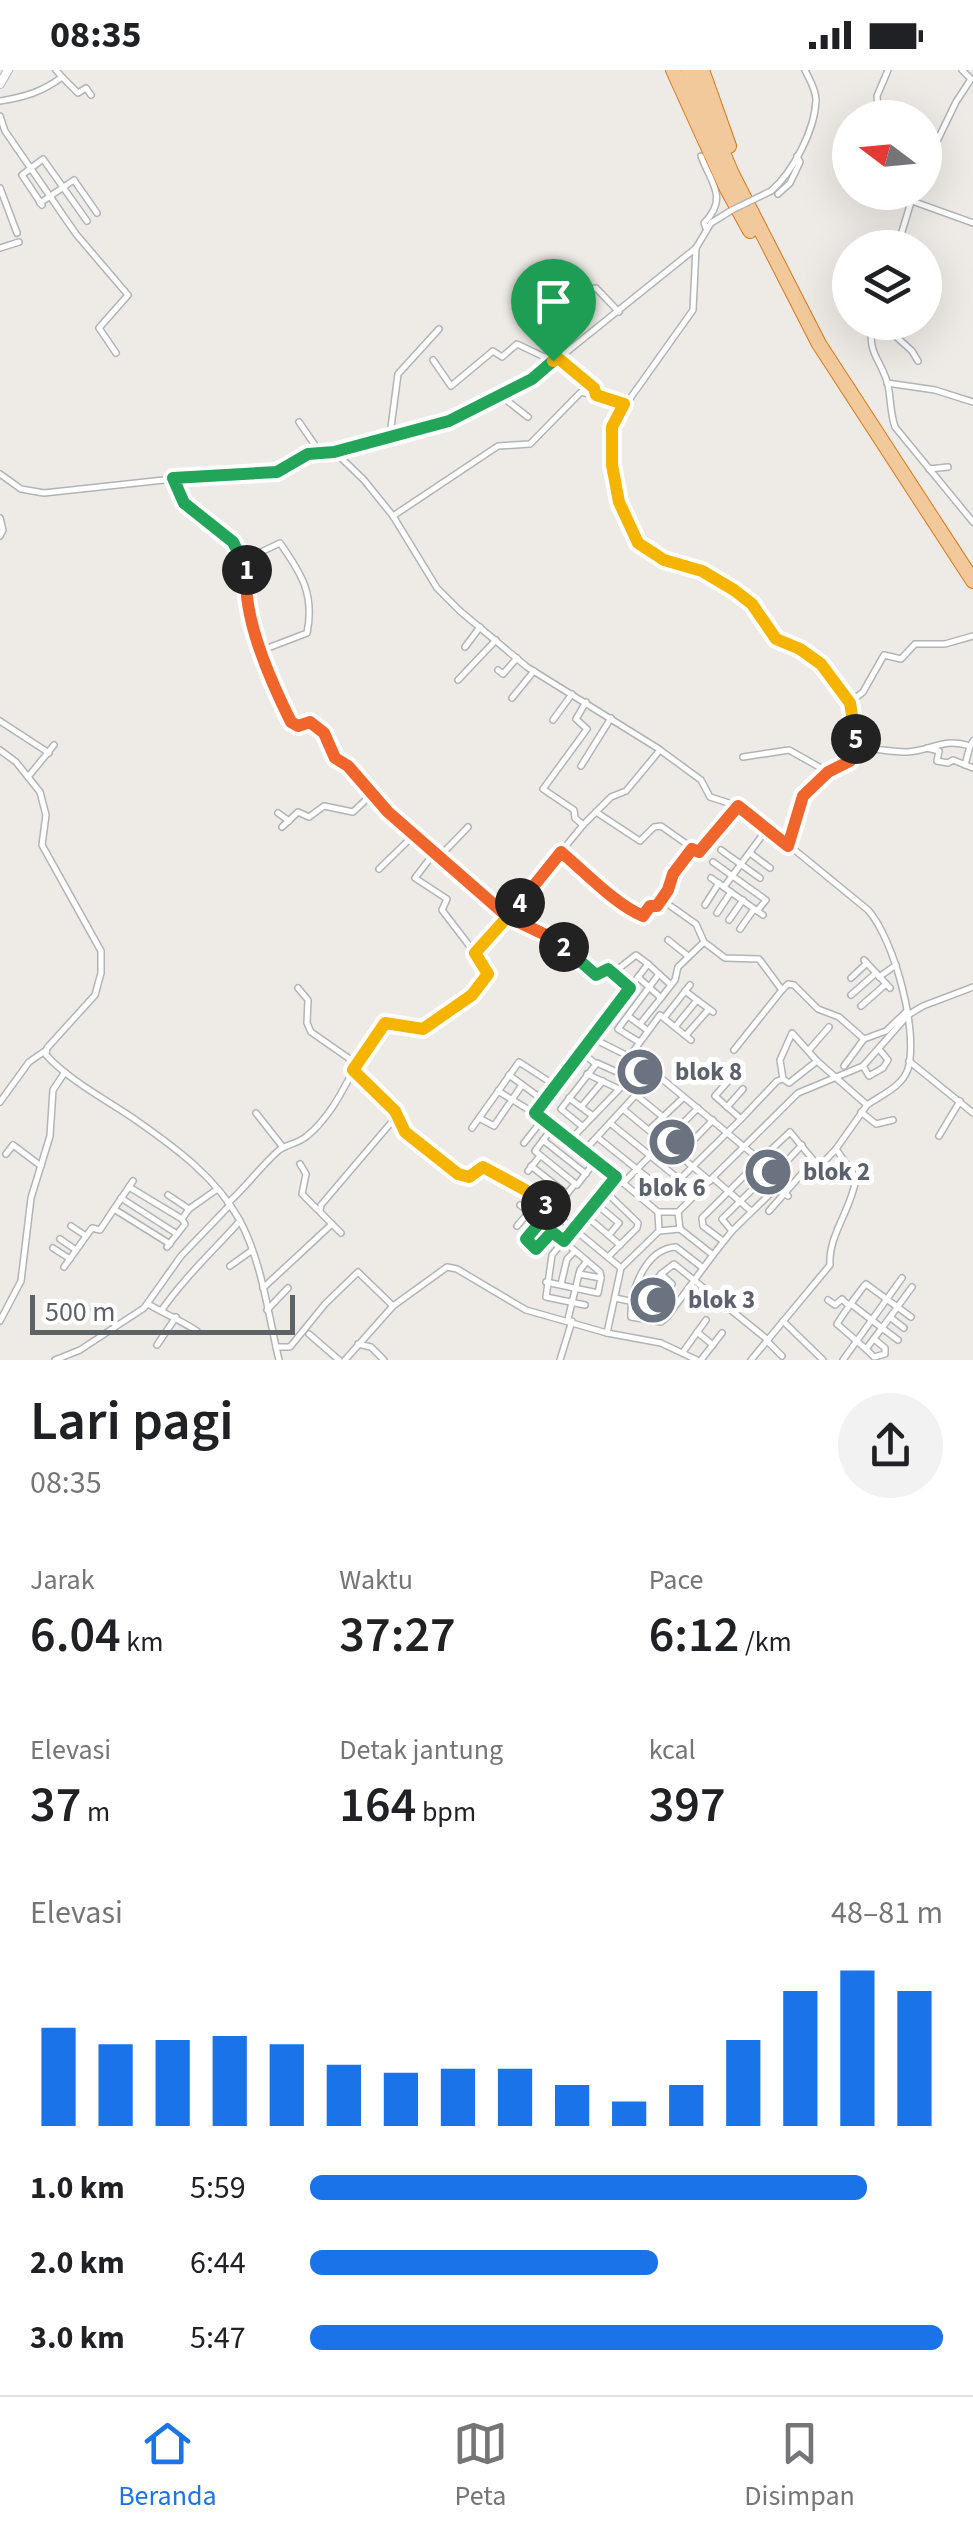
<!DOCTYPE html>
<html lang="id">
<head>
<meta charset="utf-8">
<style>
	body { margin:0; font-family:"Source Sans 3",sans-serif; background:#f2f2f2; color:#202124; height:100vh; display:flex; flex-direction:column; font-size:38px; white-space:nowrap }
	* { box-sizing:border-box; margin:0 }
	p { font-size:32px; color:#757577 }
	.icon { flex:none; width:55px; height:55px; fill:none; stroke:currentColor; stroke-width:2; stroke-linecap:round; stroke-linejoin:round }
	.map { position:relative; height:1290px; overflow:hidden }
	.details { display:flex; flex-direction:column; background:#fff; flex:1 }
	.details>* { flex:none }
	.needle { width:65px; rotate:286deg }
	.fabs { position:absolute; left:832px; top:30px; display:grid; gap:20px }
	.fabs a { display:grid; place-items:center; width:110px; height:110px; border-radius:50%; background:#fff; box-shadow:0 10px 40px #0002; font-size:50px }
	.scale { position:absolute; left:30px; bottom:25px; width:265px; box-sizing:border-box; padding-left:10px; border:5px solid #5d6264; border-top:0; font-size:28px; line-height:35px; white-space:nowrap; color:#5d6264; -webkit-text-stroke:8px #fff; paint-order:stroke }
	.pin { position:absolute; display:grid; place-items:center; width:85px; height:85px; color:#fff; margin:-102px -42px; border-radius:50% 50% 50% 0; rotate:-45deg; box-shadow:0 0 10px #0007 }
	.pin .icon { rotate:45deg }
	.km { position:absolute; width:50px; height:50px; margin:-25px; border-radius:50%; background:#222; color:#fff; font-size:28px; line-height:50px; text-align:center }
	.round { display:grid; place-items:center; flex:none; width:105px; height:105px; border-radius:52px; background:#f2f2f2 }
	.head { display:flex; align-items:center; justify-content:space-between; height:170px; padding:0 30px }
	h1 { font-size:55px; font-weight:600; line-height:75px }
	.figures { display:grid; grid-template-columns:repeat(3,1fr); gap:15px; height:170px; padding:10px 30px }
	.figures div { display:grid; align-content:center }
	.figures b { font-size:50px; font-weight:600 }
	.figures small { font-size:28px; font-weight:400 }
	.figures p { font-size:28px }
	.chart { height:280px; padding:20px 30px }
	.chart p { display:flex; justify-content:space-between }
	.chart svg { width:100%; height:180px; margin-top:10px; stroke:#1a73e8; stroke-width:6 }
	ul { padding:0 30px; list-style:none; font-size:32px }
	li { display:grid; grid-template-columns:160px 120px 1fr; align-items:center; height:75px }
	li i { height:25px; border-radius:12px; background:#1a73e8 }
	.status { display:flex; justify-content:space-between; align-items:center; height:70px; padding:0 50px; background:#fff; direction:ltr }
	.status svg { height:28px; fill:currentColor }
	.tab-bar { display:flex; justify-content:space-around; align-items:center; height:140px; border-top:2px solid #e0e0e0; background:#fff; font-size:28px; color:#757577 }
	.tab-bar a { display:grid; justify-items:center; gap:5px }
	.tab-bar .active { color:#1a73e8 }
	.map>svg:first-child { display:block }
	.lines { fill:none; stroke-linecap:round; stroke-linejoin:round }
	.minor-casing { stroke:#b1b4b6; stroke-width:8 }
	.tertiary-casing { stroke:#b1b4b6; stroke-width:10 }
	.motorway-casing { stroke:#da781a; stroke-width:16 }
	.minor { stroke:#fff; stroke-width:5 }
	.tertiary { stroke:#fff; stroke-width:8 }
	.motorway { stroke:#f1c99a; stroke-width:14 }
	.minor-bridge-casing { stroke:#b1b4b6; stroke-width:8; stroke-linecap:butt }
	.minor-bridge { stroke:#fff; stroke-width:5 }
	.split-1-casing { stroke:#fff; stroke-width:20 }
	.split-2-casing { stroke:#fff; stroke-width:20 }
	.split-3-casing { stroke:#fff; stroke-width:20 }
	.split-4-casing { stroke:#fff; stroke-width:20 }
	.split-5-casing { stroke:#fff; stroke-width:20 }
	.split-6-casing { stroke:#fff; stroke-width:20 }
	.split-1 { stroke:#22a559; stroke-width:12 }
	.split-2 { stroke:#f0652b; stroke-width:12 }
	.split-3 { stroke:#22a559; stroke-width:12 }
	.split-4 { stroke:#f5b400; stroke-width:12 }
	.split-5 { stroke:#f0652b; stroke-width:12 }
	.split-6 { stroke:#f5b400; stroke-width:12 }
	.labels { text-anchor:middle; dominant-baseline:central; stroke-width:10; stroke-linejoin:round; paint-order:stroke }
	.worship-label { font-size:25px; font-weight:bold; fill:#5b616d; stroke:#fff; text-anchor:start }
</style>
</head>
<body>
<div class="status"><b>08:35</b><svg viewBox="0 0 49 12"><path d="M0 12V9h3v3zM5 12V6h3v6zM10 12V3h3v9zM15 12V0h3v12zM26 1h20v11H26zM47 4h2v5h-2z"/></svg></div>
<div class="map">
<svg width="973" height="1290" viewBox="0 0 973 1290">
	<rect width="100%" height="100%" fill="#eeebe6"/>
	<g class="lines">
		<!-- minor casing -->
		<g class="minor-casing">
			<g id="minor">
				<polyline points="62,7 78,23 86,18 91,25"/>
				<path d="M 0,31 C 25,27 42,22 62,7 L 56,0"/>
				<polyline points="878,39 877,26 888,0"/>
				<polyline points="0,46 5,61 76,164 128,225 99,258 116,283"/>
				<path d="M 701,86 C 711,113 729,128 704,153 L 706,158"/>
				<polyline points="925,96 956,32 971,9 962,0"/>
				<polyline points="0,118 17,163"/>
				<path d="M 771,121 C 793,102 815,60 816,30 C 816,19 809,9 805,0"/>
				<polyline points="778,124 790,113 800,92 797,86"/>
				<polyline points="912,131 973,153"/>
				<polyline points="40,133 74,110 97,143"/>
				<polyline points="42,135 22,105 43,89 87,151"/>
				<polyline points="0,178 19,172"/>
				<path d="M 696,178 L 693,240 L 614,351 C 605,380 617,453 640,474 C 660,493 687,493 709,505 C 729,516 750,529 763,547 C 767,554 770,561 774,567 C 782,576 792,575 801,580 C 829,595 867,649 856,682 C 853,691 815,708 804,724 C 795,737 793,760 788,775"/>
				<polyline points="897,178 914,122"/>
				<polyline points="858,252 864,256 868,252"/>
				<path d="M 873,252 C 866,284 881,288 888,315 C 891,330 890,342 895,357 L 973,452"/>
				<polyline points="880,252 912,281 918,291"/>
				<polyline points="563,284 556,271 553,257 590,219 596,218 619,242"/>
				<polyline points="558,288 594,318 596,325"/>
				<polyline points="433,290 451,316 493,281 502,287 517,274 553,291"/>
				<polyline points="887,313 935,320 973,332"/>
				<polyline points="501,326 528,347"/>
				<polyline points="299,352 319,381"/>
				<polyline points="390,365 398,304 439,259"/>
				<polyline points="335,382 364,410 393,446 437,518 460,541 527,597 659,679"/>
				<polyline points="929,399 948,397"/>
				<polyline points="0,404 21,419 44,423 173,409 277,402 308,384 335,382 449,351 533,309 696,178 711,153 732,140"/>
				<path d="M 173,409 L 184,433 L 226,464 L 245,493 L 244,515 L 256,576 L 291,652 L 298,656 L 310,652 L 324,663 L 335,688 L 347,696 L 371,725 L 508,847 L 583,755 L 611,727 L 626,721 L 660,680 L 701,710 L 710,727 L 738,736 L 752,745 L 868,840 C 894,869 919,961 908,999 C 902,1017 881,1025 867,1035"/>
				<polyline points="393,446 498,376 530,374 581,322 624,334"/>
				<polyline points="0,448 3,460 0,466"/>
				<path d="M 246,496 L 261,482 L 280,473 C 301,503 315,524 307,563 L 260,581"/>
				<polyline points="465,577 480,557"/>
				<polyline points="498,600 503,604 517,588"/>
				<polyline points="458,610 496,570"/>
				<polyline points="512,628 534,601"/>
				<polyline points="849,633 863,622 884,585 901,589 915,574 945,574 973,566"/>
				<polyline points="553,650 572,624"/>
				<polyline points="0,651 49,683"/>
				<path d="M 857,678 C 874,678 890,682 907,682 C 932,681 942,667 970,676 L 973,671"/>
				<polyline points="927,678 939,681 937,691 948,693 953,690 973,698"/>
				<path d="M 0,680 L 16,692 L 40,722 L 46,745 L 42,775 L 101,881 L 101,903 L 95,925 L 47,978 L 46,985 C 72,1013 109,1031 140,1053 C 177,1079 216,1108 239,1149 C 262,1191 268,1244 279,1290"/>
				<polyline points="743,687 789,680 828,702"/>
				<polyline points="965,695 970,676"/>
				<polyline points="581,696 611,648"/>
				<polyline points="28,707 54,675"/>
				<polyline points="596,742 640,771 654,757 661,756 698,782 738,736"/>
				<polyline points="278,743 289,751"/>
				<polyline points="583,755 575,748 574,740 543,719 587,659 576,649 586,632"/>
				<polyline points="282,757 298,742 309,747 324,736 353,742 371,725"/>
				<polyline points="721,780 760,808"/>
				<polyline points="435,782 415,808 447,829 442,840 475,883"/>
				<polyline points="561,782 595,810 600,819 643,846 650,835 657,836 662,830 696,854 704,872 725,888 759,889 782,920 788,914 794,915 818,939 839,947 864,969"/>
				<polyline points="750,783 770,798"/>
				<polyline points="440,786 468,757"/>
				<polyline points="713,792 766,830 757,841"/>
				<polyline points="379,799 415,764"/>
				<polyline points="711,808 763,845"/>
				<polyline points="724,817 767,759"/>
				<polyline points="662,830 673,804 692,779"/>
				<polyline points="705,835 719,813"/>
				<polyline points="717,843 731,822"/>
				<polyline points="729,850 743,830"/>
				<polyline points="740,859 754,839"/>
				<polyline points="668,870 688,886"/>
				<polyline points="864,890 890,918"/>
				<polyline points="613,903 636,885 648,894"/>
				<polyline points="638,907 661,928 640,954"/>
				<polyline points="879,907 896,895"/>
				<polyline points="851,908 867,893"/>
				<polyline points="298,918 308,930 307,953 311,962 357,994"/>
				<polyline points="685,921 713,942"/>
				<polyline points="851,925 876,903"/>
				<polyline points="661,928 675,910 678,897 704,872"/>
				<polyline points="861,936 886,914"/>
				<polyline points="628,946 647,960"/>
				<polyline points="664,948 690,915"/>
				<polyline points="675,957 697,930"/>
				<polyline points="686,965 709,939"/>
				<polyline points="592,968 648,894 671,915"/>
				<polyline points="639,972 618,959 659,904"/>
				<polyline points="734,980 782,920"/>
				<polyline points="809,980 829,957"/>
				<polyline points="581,982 596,994"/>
				<polyline points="629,987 660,945 691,970"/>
				<polyline points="909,991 973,1043"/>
				<polyline points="844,996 864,969 886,961 907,941"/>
				<polyline points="863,996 869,1006 883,998 888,990 879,979"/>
				<polyline points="587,1004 619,1019"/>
				<polyline points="509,1005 543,1030"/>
				<polyline points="783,1009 780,990 792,963 817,991"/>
				<polyline points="498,1021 534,1043"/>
				<polyline points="636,1025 663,1047"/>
				<polyline points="569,1028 593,1046"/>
				<polyline points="0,1032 29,992 45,981"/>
				<polyline points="581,1037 603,1011"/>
				<polyline points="727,1037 743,1019"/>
				<polyline points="623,1039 710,1111"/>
				<polyline points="861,1042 876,1054 893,1050"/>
				<polyline points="256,1043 282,1076"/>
				<polyline points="479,1048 494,1056 522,1015"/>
				<path d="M 741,1049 L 777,1011 L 783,1009 L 789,1013 L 817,991 L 867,1035 L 836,1079 L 856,1108 C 852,1139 828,1165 830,1195 L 751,1290"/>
				<polyline points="610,1053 680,1110"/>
				<polyline points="553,1057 535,1081 577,1115 596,1090"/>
				<polyline points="472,1058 519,992 556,1016"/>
				<polyline points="649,1060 683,1028"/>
				<polyline points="939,1066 960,1031"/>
				<polyline points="597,1067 664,1121 669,1120 741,1049 715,1026 730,1009"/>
				<polyline points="543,1070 586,1104"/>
				<polyline points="570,1070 629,1009 628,1007 597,993 561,1039 583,1057"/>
				<polyline points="524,1073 543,1049"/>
				<polyline points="584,1081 655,1004"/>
				<polyline points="767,1083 781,1096"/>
				<polyline points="6,1084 13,1075 41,1096"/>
				<polyline points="679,1085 713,1050"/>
				<polyline points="300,1094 306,1104 302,1124 318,1140"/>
				<polyline points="531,1096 567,1124"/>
				<polyline points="528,1101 540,1086"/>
				<polyline points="616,1107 535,1043 592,968 644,994 760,1090 790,1062 819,1097 836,1079"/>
				<polyline points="713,1108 751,1141"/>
				<polyline points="769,1110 802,1075"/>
				<polyline points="133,1111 114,1139 170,1174"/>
				<polyline points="623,1113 698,1038"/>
				<polyline points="129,1117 182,1149"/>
				<polyline points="605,1121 638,1153 637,1158 608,1187"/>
				<polyline points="168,1125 189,1139 216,1120"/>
				<polyline points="121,1128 177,1164"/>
				<polyline points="562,1130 575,1114"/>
				<path d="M 228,1133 C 246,1117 261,1096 278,1081 C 286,1074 298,1074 307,1066 C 328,1049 341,1024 353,1001"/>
				<polyline points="595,1133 619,1153 609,1165"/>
				<polyline points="520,1135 541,1152 551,1139"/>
				<polyline points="769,1141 813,1091"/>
				<polyline points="658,1142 678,1142 680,1159"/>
				<polyline points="678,1142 798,1023 863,996 908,945 923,936 973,917"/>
				<polyline points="585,1145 620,1175"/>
				<polyline points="332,1154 341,1163"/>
				<polyline points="71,1156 86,1166"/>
				<polyline points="517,1156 529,1142"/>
				<path d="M 659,1161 L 680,1159 L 713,1185 L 667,1247 L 661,1252 L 631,1247 C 630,1221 645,1179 676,1177 L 703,1198"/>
				<polyline points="732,1161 722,1149 765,1107 754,1096 760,1090"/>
				<polyline points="553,1162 536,1179 526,1170 541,1152 600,1202 601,1208"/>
				<polyline points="60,1169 76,1180"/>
				<polyline points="723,1171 703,1156 702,1148 754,1096"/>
				<polyline points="167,1177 185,1154 182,1149 189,1139"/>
				<polyline points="53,1178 70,1189"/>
				<polyline points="713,1185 732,1161 777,1117 788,1126"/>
				<polyline points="230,1196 251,1181"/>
				<polyline points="64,1197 92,1158 100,1160 114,1139"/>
				<polyline points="546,1212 598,1223 601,1208 579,1204"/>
				<polyline points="561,1214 567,1189 575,1181"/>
				<polyline points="263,1218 332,1154 320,1142 321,1135 395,1048"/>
				<polyline points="615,1228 654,1236 672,1214 661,1204 674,1194 768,1270"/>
				<path d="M 828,1230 L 835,1235 L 842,1229 L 847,1234 L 851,1234 L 882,1258 L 866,1279 L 837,1254 C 845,1241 855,1228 864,1216 L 866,1214 L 911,1247"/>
				<path d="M 148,1234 C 165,1244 180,1250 197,1261"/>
				<polyline points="646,1234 651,1216 661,1204"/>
				<polyline points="585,1235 546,1227 552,1185 616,1107 658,1142 659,1161 621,1198"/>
				<polyline points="94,1239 116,1255"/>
				<polyline points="267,1240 288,1218"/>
				<path d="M 161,1241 C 184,1208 213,1181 240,1151"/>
				<polyline points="891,1248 904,1258"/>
				<polyline points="568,1249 580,1200 587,1191"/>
				<polyline points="0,1251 21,1211 31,1128 50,1066 53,1020 65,1002"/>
				<polyline points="783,1251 823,1290"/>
				<polyline points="697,1262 713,1275"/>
				<polyline points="607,1263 621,1198 529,1122 483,1097 469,1107 458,1104 405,1062 395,1041 353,1001 385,953 423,959 472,925 488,903 475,883 508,847 553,868 596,905 608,899 630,918"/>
				<polyline points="309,1264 339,1290"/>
				<polyline points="898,1270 882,1258 912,1217"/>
				<polyline points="767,1271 782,1286"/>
				<polyline points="358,1274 371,1277 384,1290"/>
				<polyline points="157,1275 176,1247"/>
				<polyline points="276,1277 290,1277 325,1234 358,1202 393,1236"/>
				<polyline points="866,1279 874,1287 885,1284 885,1278 874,1269"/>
				<polyline points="683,1282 706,1250"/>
				<polyline points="55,1290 80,1280 144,1238 181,1186 229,1136"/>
				<polyline points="345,1290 393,1236 447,1197 457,1199 526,1240 607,1263 661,1273 697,1290"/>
				<polyline points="560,1290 572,1251"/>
				<polyline points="701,1290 722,1263"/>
				<polyline points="843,1290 902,1208"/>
			</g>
		</g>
		<!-- tertiary casing -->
		<g class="tertiary-casing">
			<polyline id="tertiary" points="0,14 8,0"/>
		</g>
		<!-- motorway casing -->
		<g class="motorway-casing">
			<g id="motorway">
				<polyline points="673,0 727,119 750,161"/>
				<polyline points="688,0 732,104 819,274 973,511"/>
				<polyline points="702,0 729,76"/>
			</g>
		</g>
		<!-- minor -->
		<use href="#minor" class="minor"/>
		<!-- tertiary -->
		<use href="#tertiary" class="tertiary"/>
		<!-- motorway -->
		<use href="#motorway" class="motorway"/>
		<!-- minor-bridge casing -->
		<g class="minor-bridge-casing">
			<polyline id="minor-bridge" points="732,140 771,121"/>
		</g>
		<!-- minor-bridge -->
		<use href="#minor-bridge" class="minor-bridge"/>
	</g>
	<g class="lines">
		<!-- split-1 casing -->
		<g class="split-1-casing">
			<polyline id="split-1" points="247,500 233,472 184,433 173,408 277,402 308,384 334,382 449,351 532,309 553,291"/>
		</g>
		<!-- split-2 casing -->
		<g class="split-2-casing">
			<path id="split-2" d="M 247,500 C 241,545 270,610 291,652 L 298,656 L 310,652 L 324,663 L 335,688 L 348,696 L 388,742 L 508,847 L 548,866 L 564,877"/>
		</g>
		<!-- split-3 casing -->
		<g class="split-3-casing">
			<polyline id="split-3" points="546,1135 551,1139 526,1169 536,1179 552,1162 564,1171 616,1107 535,1043 630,918 608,899 596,905 564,877"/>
		</g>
		<!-- split-4 casing -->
		<g class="split-4-casing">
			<polyline id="split-4" points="520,833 475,883 488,904 472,925 423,959 385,953 353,1000 395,1041 405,1062 458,1104 469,1107 483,1097 529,1122 546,1135"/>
		</g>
		<!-- split-5 casing -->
		<g class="split-5-casing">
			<path id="split-5" d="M 520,833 L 561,782 C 586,803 616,835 643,846 L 650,836 L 657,836 L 668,820 L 673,804 L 692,779 L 699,782 L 738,736 L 788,776 L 803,726 L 828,702 L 850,691 L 856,682 L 856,669"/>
		</g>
		<!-- split-6 casing -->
		<g class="split-6-casing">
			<polyline id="split-6" points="553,291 558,288 594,318 596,325 624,334 612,357 612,395 619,432 638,473 664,490 702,501 734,520 752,534 776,569 800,579 821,594 850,633 856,669"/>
		</g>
		<!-- split-1 -->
		<use href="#split-1" class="split-1"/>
		<!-- split-2 -->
		<use href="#split-2" class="split-2"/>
		<!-- split-3 -->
		<use href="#split-3" class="split-3"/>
		<!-- split-4 -->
		<use href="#split-4" class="split-4"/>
		<!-- split-5 -->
		<use href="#split-5" class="split-5"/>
		<!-- split-6 -->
		<use href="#split-6" class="split-6"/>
	</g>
	<!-- icons -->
	<defs>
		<g id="mosque-disc" transform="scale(2.5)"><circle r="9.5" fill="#6b7280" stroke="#fff"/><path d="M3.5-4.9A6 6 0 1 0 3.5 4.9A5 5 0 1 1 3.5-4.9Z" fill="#fff"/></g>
	</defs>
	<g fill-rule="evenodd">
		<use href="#mosque-disc" x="640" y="1002"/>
		<use href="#mosque-disc" x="672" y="1072"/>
		<use href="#mosque-disc" x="768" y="1102"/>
		<use href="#mosque-disc" x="653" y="1230"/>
	</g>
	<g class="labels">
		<!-- worship labels -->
		<g class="worship-label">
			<text x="675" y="1002">blok 8</text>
			<text x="803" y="1102">blok 2</text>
			<text x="672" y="1118" text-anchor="middle">blok 6</text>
			<text x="688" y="1230">blok 3</text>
		</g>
	</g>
</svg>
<div class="fabs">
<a><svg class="needle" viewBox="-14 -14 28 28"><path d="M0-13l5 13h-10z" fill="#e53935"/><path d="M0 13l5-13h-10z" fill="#757577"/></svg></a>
<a><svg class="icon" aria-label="layers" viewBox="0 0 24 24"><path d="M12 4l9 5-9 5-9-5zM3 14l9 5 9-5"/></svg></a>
</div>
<div class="scale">500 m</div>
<div class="pin" style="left:553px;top:291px;background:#1e9e55"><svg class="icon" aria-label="arrive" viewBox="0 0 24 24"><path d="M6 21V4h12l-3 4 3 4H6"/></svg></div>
<b class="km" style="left:247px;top:500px">1</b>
<b class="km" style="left:564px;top:877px">2</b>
<b class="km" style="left:546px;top:1135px">3</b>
<b class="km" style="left:520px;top:833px">4</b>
<b class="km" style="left:856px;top:669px">5</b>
</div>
<section class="details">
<div class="head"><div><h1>Lari pagi</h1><p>08:35</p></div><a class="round"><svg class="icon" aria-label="share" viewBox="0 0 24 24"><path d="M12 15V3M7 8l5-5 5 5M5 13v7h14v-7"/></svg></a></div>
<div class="figures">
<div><p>Jarak</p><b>6.04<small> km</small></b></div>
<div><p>Waktu</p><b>37:27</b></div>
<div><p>Pace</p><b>6:12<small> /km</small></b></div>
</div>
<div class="figures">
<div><p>Elevasi</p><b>37<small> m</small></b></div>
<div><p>Detak jantung</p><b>164<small> bpm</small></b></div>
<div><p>kcal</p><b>397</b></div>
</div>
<div class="chart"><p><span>Elevasi</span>48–81 m</p>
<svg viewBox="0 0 160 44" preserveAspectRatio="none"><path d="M5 44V20M15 44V24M25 44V23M35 44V22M45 44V24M55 44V29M65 44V31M75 44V30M85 44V30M95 44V34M105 44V38M115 44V34M125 44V23M135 44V11M145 44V6M155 44V11"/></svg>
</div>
<ul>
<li><b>1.0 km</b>5:59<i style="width:88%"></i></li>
<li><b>2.0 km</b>6:44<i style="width:55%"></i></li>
<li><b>3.0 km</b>5:47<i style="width:100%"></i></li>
</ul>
</section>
<nav class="tab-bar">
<a class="active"><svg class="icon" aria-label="home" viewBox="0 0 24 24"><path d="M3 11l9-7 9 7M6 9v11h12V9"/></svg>Beranda</a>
<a><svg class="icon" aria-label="map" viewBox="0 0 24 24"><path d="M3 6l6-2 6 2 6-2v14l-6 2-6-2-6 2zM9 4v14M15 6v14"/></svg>Peta</a>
<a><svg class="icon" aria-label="saved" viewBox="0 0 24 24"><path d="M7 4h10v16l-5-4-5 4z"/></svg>Disimpan</a>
</nav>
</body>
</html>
